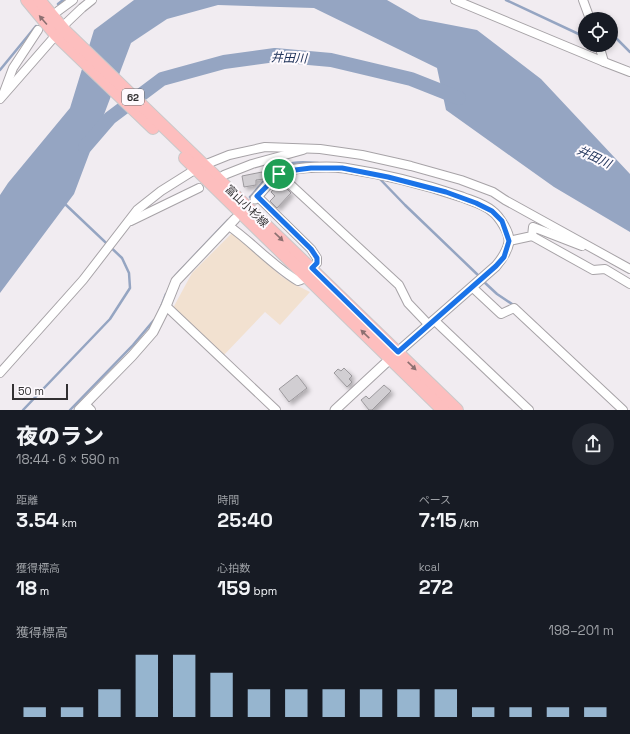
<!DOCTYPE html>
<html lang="ja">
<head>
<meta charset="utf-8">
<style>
	body { margin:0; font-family:"Space Grotesk","Noto Sans JP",sans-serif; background:#242831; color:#f1f3f6; height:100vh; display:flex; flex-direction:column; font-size:15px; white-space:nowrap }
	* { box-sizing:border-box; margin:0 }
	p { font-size:13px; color:#9ea1a6 }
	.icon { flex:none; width:22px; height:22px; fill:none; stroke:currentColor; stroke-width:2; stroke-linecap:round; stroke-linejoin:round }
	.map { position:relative; height:410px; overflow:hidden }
	.sheet { display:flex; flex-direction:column; background:#171b24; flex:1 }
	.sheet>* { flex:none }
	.tools { position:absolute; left:578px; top:12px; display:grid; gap:8px }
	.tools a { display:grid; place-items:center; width:40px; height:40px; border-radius:50%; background:#171b24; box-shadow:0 2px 6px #0003; font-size:20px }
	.scale { position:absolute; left:12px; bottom:10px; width:56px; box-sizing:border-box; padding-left:4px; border:2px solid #323032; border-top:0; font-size:11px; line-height:14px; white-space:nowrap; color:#323032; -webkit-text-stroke:3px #fefafe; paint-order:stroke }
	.pin { position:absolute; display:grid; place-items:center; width:34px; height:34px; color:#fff; margin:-17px; border:2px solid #fff; border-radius:50%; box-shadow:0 1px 4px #0007 }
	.round { display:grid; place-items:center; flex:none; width:42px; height:42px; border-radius:21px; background:#242831 }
	.overview { display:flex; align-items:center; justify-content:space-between; height:68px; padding:0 16px }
	h1 { font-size:22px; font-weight:800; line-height:30px }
	.stats { display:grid; grid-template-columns:repeat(3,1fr); gap:6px; height:68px; padding:4px 16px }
	.stats div { display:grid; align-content:center }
	.stats b { font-size:20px; font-weight:800 }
	.stats small { font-size:11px; font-weight:400 }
	.stats p { font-size:11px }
	.chart { height:112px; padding:8px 16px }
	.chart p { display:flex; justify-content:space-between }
	.chart svg { width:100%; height:72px; margin-top:4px; stroke:#96b5cf; stroke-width:6 }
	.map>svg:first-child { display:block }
	.industrial { fill:#f2e1d0 }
	.water { fill:#95a5c2 }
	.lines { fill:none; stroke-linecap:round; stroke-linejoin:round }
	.stream { stroke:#95a5c2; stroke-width:2.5 }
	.river { stroke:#95a5c2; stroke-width:14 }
	.building { fill:#d1ced2; stroke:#9c999d; filter:url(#shadow) }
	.minor-casing { stroke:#a7a3a7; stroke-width:10 }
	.tertiary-casing { stroke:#a7a3a7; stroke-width:11 }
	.primary-casing { stroke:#cac9ca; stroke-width:14 }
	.minor { stroke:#fff; stroke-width:8 }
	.tertiary { stroke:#fff; stroke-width:9 }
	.primary { stroke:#fdbebe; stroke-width:12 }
	.oneway { fill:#8d7071 }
	.route-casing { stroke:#fff; stroke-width:8 }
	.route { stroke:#1a73e8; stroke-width:5 }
	.labels { text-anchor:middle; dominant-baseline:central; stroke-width:4; stroke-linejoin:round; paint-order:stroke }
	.shield { fill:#fefafe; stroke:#6f6d6f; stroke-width:1 }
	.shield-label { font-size:10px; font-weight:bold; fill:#323032 }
	.street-label { font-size:11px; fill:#323032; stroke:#fefafe }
	.water-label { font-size:12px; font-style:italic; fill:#192d55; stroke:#fefafe }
</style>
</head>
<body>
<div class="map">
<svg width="630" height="410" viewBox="0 0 630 410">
	<defs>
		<filter id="shadow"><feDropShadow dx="3" dy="3" stdDeviation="2" flood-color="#0004"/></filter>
	</defs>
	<rect width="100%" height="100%" fill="#f1ecf1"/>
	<!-- industrial -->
	<polygon class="industrial" points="233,232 281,276 292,283 310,292 280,325 265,312 223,356 173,308 192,273"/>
	<!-- water -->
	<polygon class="water" points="134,0 387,0 420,19 477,30 541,79 630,174 630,232 554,187 446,110 437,68 314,8 218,5 167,19 131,43 74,194 0,293 0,195 8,183 70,108 94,30"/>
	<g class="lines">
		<!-- stream -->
		<g class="stream">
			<polyline points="506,0 585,37"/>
			<polyline points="58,4 63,0"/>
			<polyline points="611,33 630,52"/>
			<polyline points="0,70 36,26"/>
			<polyline points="378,177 405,205 480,277"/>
			<path d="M 250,197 C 257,190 270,172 278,168 C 289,161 305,162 318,163"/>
			<polyline points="175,276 228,220"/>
			<polyline points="483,281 497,294 515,306"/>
			<polyline points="159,312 166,294"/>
			<polyline points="23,410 110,319 130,288 129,273 122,258 65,204"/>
			<polyline points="70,410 133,345 154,320"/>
		</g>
		<!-- river -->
		<polyline class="river" points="85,147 110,118 162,79 224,62 275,55 331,60 411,79 459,98"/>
	</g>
	<!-- building -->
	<g class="building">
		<polygon points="262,172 264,179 256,180 256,185 244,187 242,176"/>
		<polygon points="280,182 291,193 277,208 270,201 275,196 271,192"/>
		<polygon points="344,368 352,376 349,379 352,382 347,387 334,373 338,369 341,371"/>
		<polygon points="297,375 307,388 289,402 279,389"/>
		<polygon points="384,385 391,391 372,410 369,410 361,400 366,396 369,399"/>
	</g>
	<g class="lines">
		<!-- minor casing -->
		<g class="minor-casing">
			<g id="minor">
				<polyline points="455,0 604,62"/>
				<polyline points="583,0 590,19"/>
				<polyline points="58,11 73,0"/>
				<polyline points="62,27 82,8 92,0"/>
				<polyline points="599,45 604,62 630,72"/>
				<polyline points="4,92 13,68 38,30"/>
				<polyline points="0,99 56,35"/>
				<polyline points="204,165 229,155 265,147 320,149 362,155 411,166 461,180 493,192 505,200 630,269"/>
				<polyline points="279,174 399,285 408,303 429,325"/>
				<polyline points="224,175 252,164 303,150"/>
				<polyline points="257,196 311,249 317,258 317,263 312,268"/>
				<polyline points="131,221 199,188"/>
				<path d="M 229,226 C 253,243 273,266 298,281 L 301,280 L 305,276"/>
				<polyline points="532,236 593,270 605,269 630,284"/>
				<polyline points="509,241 532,236 533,227 582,246"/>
				<polyline points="472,287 501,314 514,308 623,410"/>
				<polyline points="166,306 276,410"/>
				<polyline points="434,320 529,410"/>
				<polyline points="0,373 83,280 137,210 161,191 196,169"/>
				<polyline points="85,404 91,410"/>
			</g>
		</g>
		<!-- tertiary casing -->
		<g class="tertiary-casing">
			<g id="tertiary">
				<path d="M 255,199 C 264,190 274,174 286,171 C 300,167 330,166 344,168 C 383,174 424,184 462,197 C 472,201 484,204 492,211 C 499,216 510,233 509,242 C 507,252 502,259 496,266 L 391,358 L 335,410"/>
				<polyline points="79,410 132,356 153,332 166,306 176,281 235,219"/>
			</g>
		</g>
		<!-- primary casing -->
		<g class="primary-casing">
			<g id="primary">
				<polyline points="27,0 56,35 153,128"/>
				<polyline points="39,0 66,32 457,410"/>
				<polyline points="185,158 443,410"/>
			</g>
		</g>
		<!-- minor -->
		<use href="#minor" class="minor"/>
		<!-- tertiary -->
		<use href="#tertiary" class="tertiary"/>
		<!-- primary -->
		<use href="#primary" class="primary"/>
	</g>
	<!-- one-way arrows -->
	<defs><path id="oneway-solid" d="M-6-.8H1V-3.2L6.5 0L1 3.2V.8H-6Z"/></defs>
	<g class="oneway">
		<use href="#oneway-solid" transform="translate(43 20) rotate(-131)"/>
		<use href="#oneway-solid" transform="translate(279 237) rotate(44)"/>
		<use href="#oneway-solid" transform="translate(365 334) rotate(-136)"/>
		<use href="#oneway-solid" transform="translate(412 366) rotate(44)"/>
	</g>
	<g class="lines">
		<!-- route casing -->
		<g class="route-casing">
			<polygon id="route" points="311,168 342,168 388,177 446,192 476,203 492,211 502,221 509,241 504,257 496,266 398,352 312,268 317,263 317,258 311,249 257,196 279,174 287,171"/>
		</g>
		<!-- route -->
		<use href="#route" class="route"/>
	</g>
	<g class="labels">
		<!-- shield labels -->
		<rect class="shield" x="122" y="89" width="22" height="16" rx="3"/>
		<g class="shield-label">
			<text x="133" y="97">62</text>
		</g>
		<!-- street labels -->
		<g class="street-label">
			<text transform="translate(247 206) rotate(44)">富山小杉線</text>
		</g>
		<!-- water labels -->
		<g class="water-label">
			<text transform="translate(289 58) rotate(2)">井田川</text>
			<text transform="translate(594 157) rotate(25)">井田川</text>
		</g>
	</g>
</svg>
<div class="tools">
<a><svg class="icon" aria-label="locate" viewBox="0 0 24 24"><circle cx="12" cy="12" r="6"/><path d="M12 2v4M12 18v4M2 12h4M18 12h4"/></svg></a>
</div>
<div class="scale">50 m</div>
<div class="pin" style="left:279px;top:174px;background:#1e9e55"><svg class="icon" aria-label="arrive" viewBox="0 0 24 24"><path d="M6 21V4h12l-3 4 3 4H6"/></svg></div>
</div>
<section class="sheet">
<div class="overview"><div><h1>夜のラン</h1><p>18:44 · 6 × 590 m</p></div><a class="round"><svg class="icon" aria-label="share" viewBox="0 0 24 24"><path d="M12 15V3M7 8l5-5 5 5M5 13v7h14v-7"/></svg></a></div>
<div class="stats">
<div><p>距離</p><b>3.54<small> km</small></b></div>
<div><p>時間</p><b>25:40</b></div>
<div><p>ペース</p><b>7:15<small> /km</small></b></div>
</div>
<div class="stats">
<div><p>獲得標高</p><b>18<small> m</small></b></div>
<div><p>心拍数</p><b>159<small> bpm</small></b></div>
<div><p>kcal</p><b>272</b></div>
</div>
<div class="chart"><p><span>獲得標高</span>198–201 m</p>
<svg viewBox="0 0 160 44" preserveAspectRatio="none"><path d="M5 44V38M15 44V38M25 44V27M35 44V6M45 44V6M55 44V17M65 44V27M75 44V27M85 44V27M95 44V27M105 44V27M115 44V27M125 44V38M135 44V38M145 44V38M155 44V38"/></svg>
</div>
</section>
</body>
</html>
